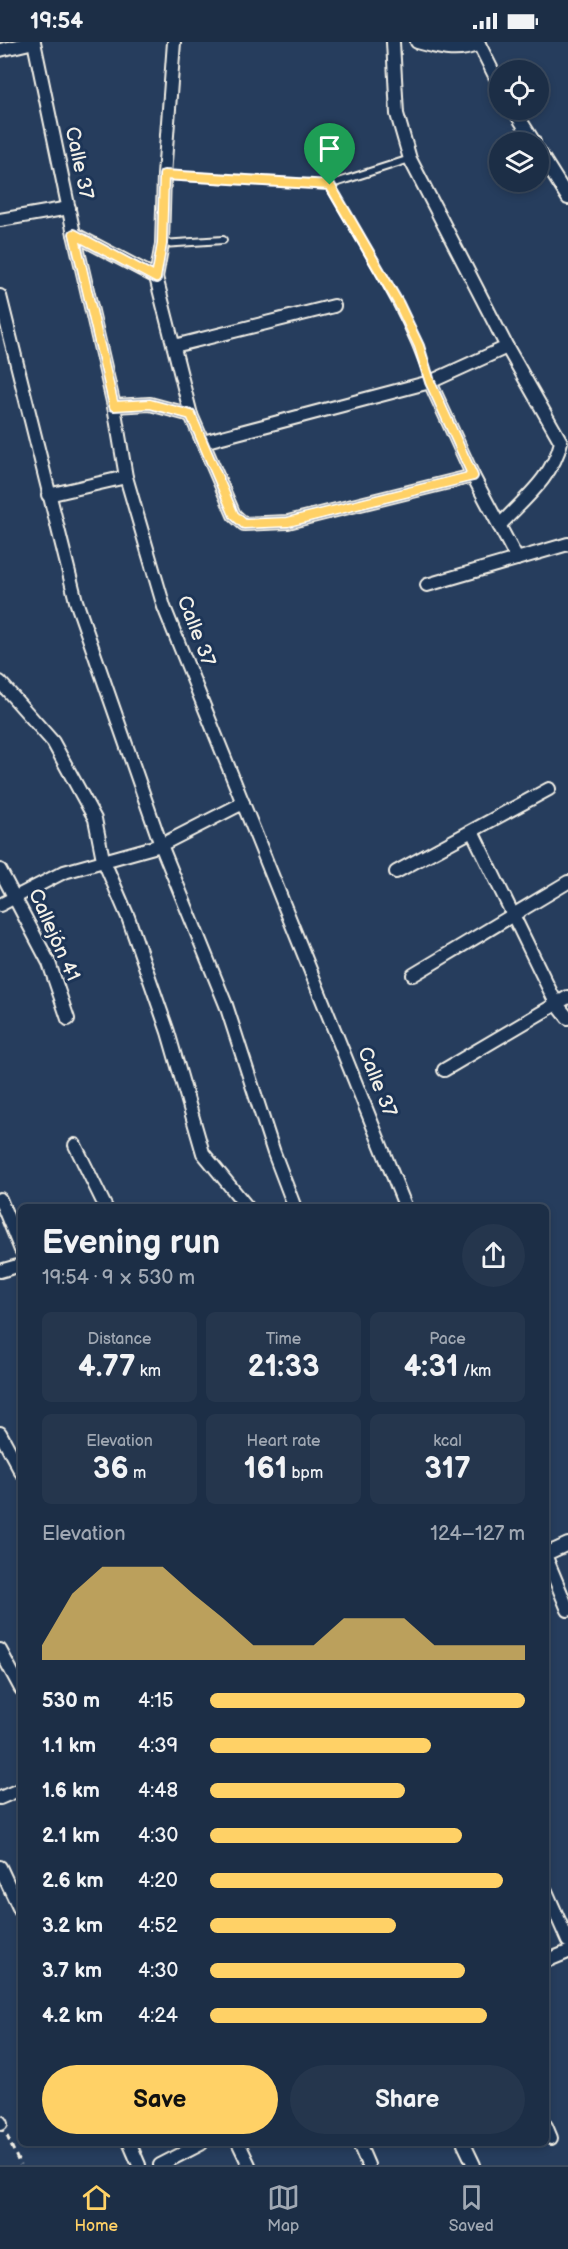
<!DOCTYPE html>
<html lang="en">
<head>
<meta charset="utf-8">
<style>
	body { margin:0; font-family:"Balsamiq Sans",sans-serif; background:#25364d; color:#f1f3f6; height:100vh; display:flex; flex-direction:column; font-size:22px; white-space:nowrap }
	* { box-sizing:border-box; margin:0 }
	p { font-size:20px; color:#a0a8b3 }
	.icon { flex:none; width:33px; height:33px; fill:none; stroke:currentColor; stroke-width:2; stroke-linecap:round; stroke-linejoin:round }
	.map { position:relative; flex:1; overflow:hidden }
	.drawer { position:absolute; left:18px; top:1162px; width:531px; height:942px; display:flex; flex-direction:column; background:#1c2e46; border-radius:9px; box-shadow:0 3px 9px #0003,0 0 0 2px #3a4a5f }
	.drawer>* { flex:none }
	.fabs { position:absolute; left:489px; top:18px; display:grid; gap:12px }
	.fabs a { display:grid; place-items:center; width:60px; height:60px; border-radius:50%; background:#1c2e46; box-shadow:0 3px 9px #0003,0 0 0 2px #3a4a5f; font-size:30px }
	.pin { position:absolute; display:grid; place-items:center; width:51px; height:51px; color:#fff; margin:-62px -26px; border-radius:50% 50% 50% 0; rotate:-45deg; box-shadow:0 0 6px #0007 }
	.pin .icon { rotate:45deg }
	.round { display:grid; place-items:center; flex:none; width:63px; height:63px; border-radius:32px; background:#25364d }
	.summary { display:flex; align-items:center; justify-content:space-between; height:102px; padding:0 24px }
	h1 { font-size:33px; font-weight:700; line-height:45px }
	.stats { display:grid; grid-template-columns:repeat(3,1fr); gap:9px; height:102px; padding:6px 24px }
	.stats div { display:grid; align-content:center; border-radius:9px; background:#25364d; text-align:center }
	.stats b { font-size:30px; font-weight:700 }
	.stats small { font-size:16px; font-weight:400 }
	.stats p { font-size:16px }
	.chart { height:168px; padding:12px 24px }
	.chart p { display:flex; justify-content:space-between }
	.chart svg { width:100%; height:108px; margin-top:6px; fill:#ffd166; opacity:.7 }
	.cta { display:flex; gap:12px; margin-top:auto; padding:12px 24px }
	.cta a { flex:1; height:69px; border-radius:36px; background:#ffd166; color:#111; font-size:24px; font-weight:700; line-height:69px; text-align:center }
	.cta a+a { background:#25364d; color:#f1f3f6 }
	ul { padding:0 24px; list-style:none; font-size:20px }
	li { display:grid; grid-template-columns:96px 72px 1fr; align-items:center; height:45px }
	li i { height:15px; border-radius:8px; background:#ffd166 }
	.status { display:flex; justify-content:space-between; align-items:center; height:42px; padding:0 30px; background:#1c2e46; direction:ltr }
	.status svg { height:16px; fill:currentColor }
	.menu { display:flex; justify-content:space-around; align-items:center; height:84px; border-top:2px solid #3a4a5f; background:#1c2e46; font-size:16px; color:#a0a8b3 }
	.menu a { display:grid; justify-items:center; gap:3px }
	.menu .active { color:#ffd166 }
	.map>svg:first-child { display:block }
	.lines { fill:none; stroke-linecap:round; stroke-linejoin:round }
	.lane-casing { stroke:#f4f1e8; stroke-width:10 }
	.street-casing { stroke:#f4f1e8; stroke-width:16 }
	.path { stroke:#f4f1e8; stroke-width:3; stroke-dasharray:6 4.5; stroke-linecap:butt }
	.lane { stroke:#1d3557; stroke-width:6 }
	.street { stroke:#1d3557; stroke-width:12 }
	.route-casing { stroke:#fff; stroke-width:12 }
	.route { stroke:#ffd166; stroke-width:8 }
	.labels { text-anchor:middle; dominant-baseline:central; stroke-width:6; stroke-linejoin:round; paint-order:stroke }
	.street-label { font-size:20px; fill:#f4f1e8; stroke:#1d3557 }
</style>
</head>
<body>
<div class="status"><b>19:54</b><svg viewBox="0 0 49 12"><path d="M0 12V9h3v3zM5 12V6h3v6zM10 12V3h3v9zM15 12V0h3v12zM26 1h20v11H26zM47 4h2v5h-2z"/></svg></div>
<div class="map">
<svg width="568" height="2123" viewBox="0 0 568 2123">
	<rect width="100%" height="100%" fill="#263d5d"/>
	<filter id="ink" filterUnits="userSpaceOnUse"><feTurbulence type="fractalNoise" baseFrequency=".0167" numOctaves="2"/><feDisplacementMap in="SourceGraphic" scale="12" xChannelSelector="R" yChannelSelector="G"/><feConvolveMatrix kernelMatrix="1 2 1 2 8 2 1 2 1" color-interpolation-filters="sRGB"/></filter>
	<g filter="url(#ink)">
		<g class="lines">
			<!-- lane casing -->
			<g class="lane-casing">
				<g id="lane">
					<polyline points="164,133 329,143 410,117"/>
					<path d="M 329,143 C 366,208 407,269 430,340"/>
					<polyline points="162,202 223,198"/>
				</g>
			</g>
			<!-- street casing -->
			<g class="street-casing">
				<g id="street">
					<polyline points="34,0 74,192 114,364 126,435 164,565 406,1166"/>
					<path d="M 393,0 L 397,72 L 410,117 L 507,305 L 561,400 C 553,435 523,458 499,484"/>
					<path d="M 417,0 C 440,6 456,12 479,2"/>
					<polyline points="478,0 500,44"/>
					<polyline points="0,8 34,0"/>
					<polyline points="514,68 534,100"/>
					<polyline points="538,108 568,156"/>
					<polyline points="0,178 69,166"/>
					<polyline points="74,192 156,235 191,373"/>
					<polyline points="156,235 162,202 164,133 174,0"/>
					<polyline points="0,254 76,559 161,803 226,963 274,1111 295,1166"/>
					<polyline points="174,304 334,264"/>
					<polyline points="430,340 473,434 517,517"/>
					<polyline points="114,364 150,362 191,373 234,473 244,482 288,480 473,434"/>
					<polyline points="203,400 430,340 507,305"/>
					<polyline points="48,453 126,435"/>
					<polyline points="427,543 568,502"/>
					<polyline points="0,640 53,700 95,777 103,817 128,875 168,990 203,1111 248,1166"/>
					<polyline points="473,791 556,961 568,976"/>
					<polyline points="0,828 49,921 68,977"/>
					<polyline points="396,830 549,747"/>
					<polyline points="0,863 64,830 161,803 243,761"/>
					<polyline points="413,933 568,840"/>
					<polyline points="444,1028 568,955"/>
					<polyline points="75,1103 106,1166"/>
					<polyline points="0,1157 21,1208"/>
					<polyline points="0,1229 21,1223"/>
					<polyline points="0,1391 21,1430"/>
					<polyline points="546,1512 568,1502"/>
					<polyline points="546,1515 568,1568"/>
					<polyline points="0,1608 21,1647"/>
					<polyline points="0,1756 21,1747"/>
					<polyline points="0,1825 21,1870"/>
					<polyline points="546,1849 568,1899"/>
					<polyline points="546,1919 568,1910"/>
					<polyline points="0,2080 1,2082"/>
					<polyline points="546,2084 551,2096"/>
					<polyline points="130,2102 139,2123"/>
					<polyline points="239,2102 249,2123"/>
					<polyline points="359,2102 368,2123"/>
					<polyline points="464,2102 474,2123"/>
					<polyline points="160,2123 201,2102"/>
				</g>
			</g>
			<!-- path -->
			<polyline class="path" points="7,2094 20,2123"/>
			<!-- lane -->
			<use href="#lane" class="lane"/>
			<!-- street -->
			<use href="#street" class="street"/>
		</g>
	</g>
	<g class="lines" filter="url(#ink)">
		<!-- route casing -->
		<g class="route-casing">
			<polygon id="route" points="164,133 330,143 399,262 419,304 430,340 473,434 288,480 244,482 234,473 191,373 150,362 114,364 74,192 156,236 162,202"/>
		</g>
		<!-- route -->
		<use href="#route" class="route"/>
	</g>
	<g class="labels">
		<!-- street labels -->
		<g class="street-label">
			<text transform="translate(79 121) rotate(78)">Calle 37</text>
			<text transform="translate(196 589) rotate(69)">Calle 37</text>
			<text transform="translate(54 893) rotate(66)">Callejón 41</text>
			<text transform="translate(377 1040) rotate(68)">Calle 37</text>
		</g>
	</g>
</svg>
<div class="fabs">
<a><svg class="icon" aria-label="locate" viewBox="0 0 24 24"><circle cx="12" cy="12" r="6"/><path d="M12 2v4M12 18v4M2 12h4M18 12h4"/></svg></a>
<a><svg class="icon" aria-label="layers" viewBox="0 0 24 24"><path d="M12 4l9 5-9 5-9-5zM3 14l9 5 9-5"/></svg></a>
</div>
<div class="pin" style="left:330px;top:143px;background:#1e9e55"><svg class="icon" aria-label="arrive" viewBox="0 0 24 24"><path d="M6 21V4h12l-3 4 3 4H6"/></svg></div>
<section class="drawer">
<div class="summary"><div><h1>Evening run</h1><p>19:54 · 9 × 530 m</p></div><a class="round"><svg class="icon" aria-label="share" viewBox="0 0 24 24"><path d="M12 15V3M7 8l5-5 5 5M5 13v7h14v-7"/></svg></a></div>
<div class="stats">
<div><p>Distance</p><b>4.77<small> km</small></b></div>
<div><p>Time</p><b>21:33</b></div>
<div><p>Pace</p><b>4:31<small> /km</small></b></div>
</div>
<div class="stats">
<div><p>Elevation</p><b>36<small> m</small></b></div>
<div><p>Heart rate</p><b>161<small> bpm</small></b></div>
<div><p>kcal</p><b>317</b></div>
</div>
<div class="chart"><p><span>Elevation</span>124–127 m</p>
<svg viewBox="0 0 160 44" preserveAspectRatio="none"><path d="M0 44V38L10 17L20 6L30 6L40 6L50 17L60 27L70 38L80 38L90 38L100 27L110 27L120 27L130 38L140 38L150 38L160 38V44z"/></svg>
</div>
<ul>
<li><b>530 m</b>4:15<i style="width:100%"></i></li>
<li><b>1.1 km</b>4:39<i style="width:70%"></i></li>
<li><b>1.6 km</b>4:48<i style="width:62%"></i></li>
<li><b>2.1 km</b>4:30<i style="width:80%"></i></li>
<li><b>2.6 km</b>4:20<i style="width:93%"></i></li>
<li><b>3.2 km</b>4:52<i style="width:59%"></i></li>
<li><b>3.7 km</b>4:30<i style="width:81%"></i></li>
<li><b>4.2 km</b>4:24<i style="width:88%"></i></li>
</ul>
<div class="cta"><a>Save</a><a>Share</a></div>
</section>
</div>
<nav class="menu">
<a class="active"><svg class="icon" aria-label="home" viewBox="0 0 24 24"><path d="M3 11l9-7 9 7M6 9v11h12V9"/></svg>Home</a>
<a><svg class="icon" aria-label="map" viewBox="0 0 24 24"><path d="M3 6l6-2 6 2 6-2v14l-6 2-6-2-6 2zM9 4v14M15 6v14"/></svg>Map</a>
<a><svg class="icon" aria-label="saved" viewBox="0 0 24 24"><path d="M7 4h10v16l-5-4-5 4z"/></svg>Saved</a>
</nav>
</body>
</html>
